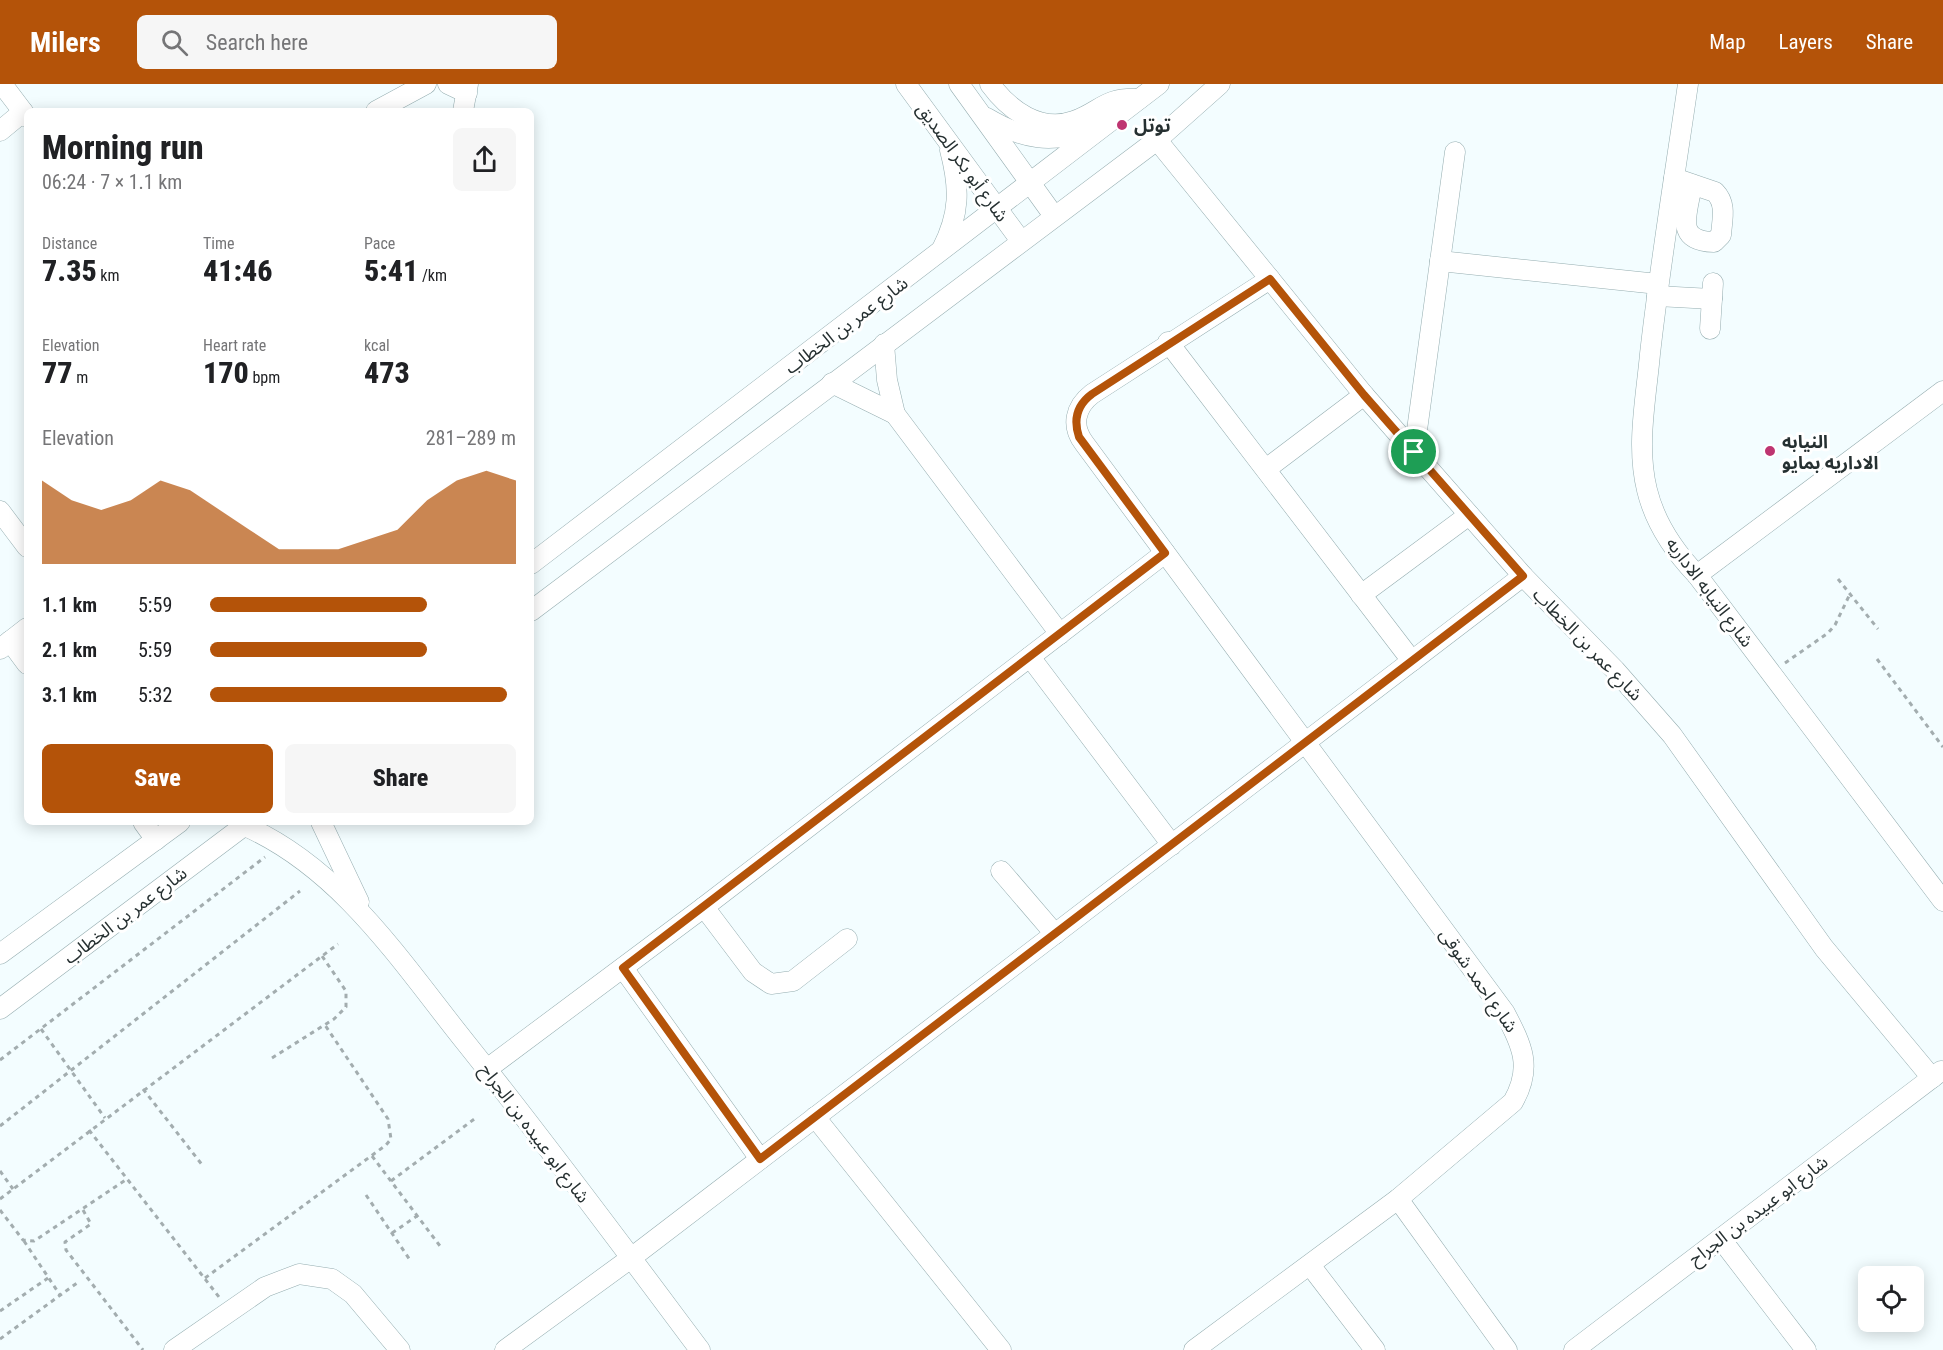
<!DOCTYPE html>
<html lang="en">
<head>
<meta charset="utf-8">
<style>
	body { margin:0; font-family:"Roboto Condensed","Noto Sans Arabic",sans-serif; background:#f6f6f6; color:#202124; height:100vh; display:flex; flex-direction:column; font-size:22px; white-space:nowrap }
	* { box-sizing:border-box; margin:0 }
	p { font-size:20px; color:#757577 }
	.icon { flex:none; width:33px; height:33px; fill:none; stroke:currentColor; stroke-width:2; stroke-linecap:round; stroke-linejoin:round }
	.map { position:relative; flex:1; overflow:hidden }
	.drawer { position:absolute; left:24px; top:24px; width:510px; height:717px; display:flex; flex-direction:column; background:#fff; border-radius:9px; box-shadow:0 3px 15px #0003 }
	.drawer>* { flex:none }
	.buttons { position:absolute; left:1858px; top:1182px; display:grid; gap:12px }
	.buttons a { display:grid; place-items:center; width:66px; height:66px; border-radius:9px; background:#fff; box-shadow:0 3px 15px #0003; font-size:30px }
	.pin { position:absolute; display:grid; place-items:center; width:51px; height:51px; color:#fff; margin:-26px; border:3px solid #fff; border-radius:50%; box-shadow:0 2px 6px #0007 }
	.round { display:grid; place-items:center; flex:none; width:63px; height:63px; border-radius:9px; background:#f6f6f6 }
	.head { display:flex; align-items:center; justify-content:space-between; height:102px; padding:0 18px }
	h1 { font-size:33px; font-weight:800; line-height:45px }
	.stats { display:grid; grid-template-columns:repeat(3,1fr); gap:9px; height:102px; padding:6px 18px }
	.stats div { display:grid; align-content:center }
	.stats b { font-size:30px; font-weight:800 }
	.stats small { font-size:16px; font-weight:400 }
	.stats p { font-size:16px }
	.chart { height:168px; padding:12px 18px }
	.chart p { display:flex; justify-content:space-between }
	.chart svg { width:100%; height:108px; margin-top:6px; fill:#b45309; opacity:.7 }
	.action { display:flex; gap:12px; margin-top:auto; padding:12px 18px }
	.action a { flex:1; height:69px; border-radius:9px; background:#b45309; color:#fff; font-size:24px; font-weight:800; line-height:69px; text-align:center }
	.action a+a { background:#f6f6f6; color:#202124 }
	ul { padding:0 18px; list-style:none; font-size:20px }
	li { display:grid; grid-template-columns:96px 72px 1fr; align-items:center; height:45px }
	li i { height:15px; border-radius:8px; background:#b45309 }
	header { display:flex; align-items:center; gap:36px; box-sizing:border-box; height:84px; padding:0 30px; background:#b45309; color:#fff }
	header strong { font-size:28px }
	nav { display:flex; gap:33px; margin-inline-start:auto; font-size:21px }
	.search { width:420px; height:54px; background:#f6f6f6; display:flex; align-items:center; gap:15px; box-sizing:border-box; padding:0 21px; border-radius:9px; color:#757577; font-size:22px }
	.map>svg:first-child { display:block }
	.lines { fill:none; stroke-linecap:round; stroke-linejoin:round }
	.minor-casing { stroke:#95adb0; stroke-width:21 }
	.path { stroke:#a3adaf; stroke-width:3; stroke-dasharray:4.5 4.5; stroke-linecap:butt }
	.minor { stroke:#fff; stroke-width:20 }
	.route-casing { stroke:#fff; stroke-width:12 }
	.route { stroke:#b45309; stroke-width:8 }
	.poi-dot { fill:#be3571; stroke:#fff; stroke-width:2 }
	.labels { text-anchor:middle; dominant-baseline:central; stroke-width:6; stroke-linejoin:round; paint-order:stroke }
	.poi-label { font-size:18px; font-weight:bold; fill:#263031; stroke:#fff; text-anchor:start }
	.street-label { font-size:18px; fill:#263031; stroke:#fff }
</style>
</head>
<body>
<header>
<strong>Milers</strong>
<div class="search"><svg class="icon" aria-label="search" viewBox="0 0 24 24"><circle cx="10" cy="10" r="6"/><path d="M15 15l6 6"/></svg>Search here</div>
<nav><a>Map</a><a>Layers</a><a>Share</a></nav>
</header>
<div class="map">
<svg width="1943" height="1266" viewBox="0 0 1943 1266">
	<rect width="100%" height="100%" fill="#f3fdff"/>
	<g class="lines">
		<!-- minor casing -->
		<g class="minor-casing">
			<g id="minor">
				<polyline points="2,0 27,33"/>
				<polyline points="448,0 467,9"/>
				<polyline points="906,0 1021,157"/>
				<polyline points="959,0 1054,132"/>
				<path d="M 990,0 C 1009,26 1040,49 1074,37 C 1102,27 1104,13 1139,15"/>
				<path d="M 1688,0 C 1675,90 1660,180 1650,270 C 1646,315 1636,362 1647,406 C 1655,439 1674,467 1697,491 L 1943,817"/>
				<polyline points="376,27 426,0"/>
				<polyline points="463,27 468,0"/>
				<path d="M 987,34 C 1026,57 1049,58 1093,48"/>
				<polyline points="0,47 23,28"/>
				<polyline points="1157,56 1364,311 1523,492 1615,586 1672,651 1824,864 1932,994"/>
				<path d="M 1674,94 L 1715,108 C 1727,120 1722,136 1721,151 L 1714,158 C 1673,157 1688,129 1692,100"/>
				<path d="M 942,165 C 960,130 960,104 950,66"/>
				<polyline points="1440,177 1658,200"/>
				<polyline points="1657,212 1712,215"/>
				<polyline points="1710,245 1713,199"/>
				<polyline points="1168,258 1412,577"/>
				<polyline points="884,260 887,296 895,330 1060,550"/>
				<polyline points="832,299 895,330"/>
				<polyline points="1414,368 1455,68"/>
				<polyline points="1266,385 1364,311"/>
				<polyline points="0,427 27,463"/>
				<polyline points="531,480 1159,0"/>
				<polyline points="1697,491 1943,307"/>
				<polyline points="1361,511 1469,431"/>
				<polyline points="531,527 1157,56 1220,0"/>
				<polyline points="10,557 27,580"/>
				<polyline points="0,565 27,544"/>
				<polyline points="1030,573 1172,761"/>
				<polyline points="143,738 156,756"/>
				<polyline points="321,738 359,818"/>
				<path d="M 245,742 C 342,785 401,878 466,959 C 546,1059 623,1163 700,1266"/>
				<polyline points="1001,787 1055,850"/>
				<polyline points="704,823 753,888 771,900 793,897 847,855"/>
				<polyline points="0,870 180,738"/>
				<polyline points="623,884 760,1075"/>
				<polyline points="0,925 249,738"/>
				<polyline points="487,985 704,823 1165,469"/>
				<polyline points="815,1033 1001,1266"/>
				<polyline points="1398,1115 1507,1266"/>
				<polyline points="1721,1155 1806,1266"/>
				<polyline points="1310,1181 1375,1266"/>
				<polyline points="174,1266 265,1203 299,1190 332,1195 353,1210 400,1266"/>
				<polyline points="505,1266 631,1174 1523,492"/>
				<path d="M 1194,1266 L 1398,1115 L 1513,1018 C 1533,983 1522,962 1505,929 L 1084,359 C 1071,342 1075,323 1092,310 L 1270,195"/>
				<polyline points="1574,1266 1941,987"/>
			</g>
		</g>
		<!-- path -->
		<g class="path">
			<polyline points="1838,495 1878,545"/>
			<polyline points="1877,575 1943,663"/>
			<polyline points="1785,579 1828,549 1835,541 1850,510"/>
			<polyline points="41,945 105,1034"/>
			<polyline points="272,974 334,935 346,923 346,907 322,872"/>
			<polyline points="0,976 265,773"/>
			<polyline points="143,1005 203,1082"/>
			<polyline points="0,1042 300,807"/>
			<polyline points="89,1046 219,1213"/>
			<polyline points="372,1072 440,1162"/>
			<polyline points="0,1087 13,1105"/>
			<polyline points="391,1097 477,1033"/>
			<polyline points="366,1111 410,1176"/>
			<polyline points="0,1115 338,860"/>
			<polyline points="0,1126 23,1156 34,1157 127,1095"/>
			<polyline points="83,1126 91,1140 65,1158 66,1166 143,1266"/>
			<polyline points="392,1149 417,1132"/>
			<polyline points="24,1157 60,1211"/>
			<polyline points="205,1194 386,1061 391,1055 388,1035 325,941"/>
			<polyline points="0,1227 48,1194"/>
			<polyline points="0,1255 77,1199"/>
		</g>
		<!-- minor -->
		<use href="#minor" class="minor"/>
	</g>
	<g class="lines">
		<!-- route casing -->
		<g class="route-casing">
			<path id="route" d="M 1270,195 L 1364,311 L 1523,492 L 760,1075 L 623,884 L 1165,469 L 1079,353 C 1073,335 1077,321 1092,310 Z"/>
		</g>
		<!-- route -->
		<use href="#route" class="route"/>
	</g>
	<!-- markers -->
	<g class="poi-dot">
		<circle cx="1122" cy="41" r="6"/>
		<circle cx="1770" cy="367" r="6"/>
	</g>
	<g class="labels">
		<!-- poi labels -->
		<g class="poi-label">
			<text x="1134" y="41">توتل</text>
			<text x="1782" y="357">النيابه<tspan x="1782" dy="21">الاداريه بمايو</tspan></text>
		</g>
		<!-- street labels -->
		<g class="street-label">
			<text transform="translate(963 78) rotate(54)">شارع أبو بكر الصديق</text>
			<text transform="translate(846 241) rotate(-37)">شارع عمر بن الخطاب</text>
			<text transform="translate(1710 508) rotate(53)">شارع النيابه الاداريه</text>
			<text transform="translate(1588 560) rotate(46)">شارع عمر بن الخطاب</text>
			<text transform="translate(125 831) rotate(-37)">شارع عمر بن الخطاب</text>
			<text transform="translate(1479 896) rotate(55)">شارع احمد شوقى</text>
			<text transform="translate(535 1049) rotate(53)">شارع ابو عبيده بن الجراح</text>
			<text transform="translate(1758 1126) rotate(-37)">شارع ابو عبيده بن الجراح</text>
		</g>
	</g>
</svg>
<div class="buttons">
<a><svg class="icon" aria-label="locate" viewBox="0 0 24 24"><circle cx="12" cy="12" r="6"/><path d="M12 2v4M12 18v4M2 12h4M18 12h4"/></svg></a>
</div>
<div class="pin" style="left:1414px;top:368px;background:#1e9e55"><svg class="icon" aria-label="arrive" viewBox="0 0 24 24"><path d="M6 21V4h12l-3 4 3 4H6"/></svg></div>
<section class="drawer">
<div class="head"><div><h1>Morning run</h1><p>06:24 · 7 × 1.1 km</p></div><a class="round"><svg class="icon" aria-label="share" viewBox="0 0 24 24"><path d="M12 15V3M7 8l5-5 5 5M5 13v7h14v-7"/></svg></a></div>
<div class="stats">
<div><p>Distance</p><b>7.35<small> km</small></b></div>
<div><p>Time</p><b>41:46</b></div>
<div><p>Pace</p><b>5:41<small> /km</small></b></div>
</div>
<div class="stats">
<div><p>Elevation</p><b>77<small> m</small></b></div>
<div><p>Heart rate</p><b>170<small> bpm</small></b></div>
<div><p>kcal</p><b>473</b></div>
</div>
<div class="chart"><p><span>Elevation</span>281–289 m</p>
<svg viewBox="0 0 160 44" preserveAspectRatio="none"><path d="M0 44V10L10 18L20 22L30 18L40 10L50 14L60 22L70 30L80 38L90 38L100 38L110 34L120 30L130 18L140 10L150 6L160 10V44z"/></svg>
</div>
<ul>
<li><b>1.1 km</b>5:59<i style="width:71%"></i></li>
<li><b>2.1 km</b>5:59<i style="width:71%"></i></li>
<li><b>3.1 km</b>5:32<i style="width:97%"></i></li>
</ul>
<div class="action"><a>Save</a><a>Share</a></div>
</section>
</div>
</body>
</html>
